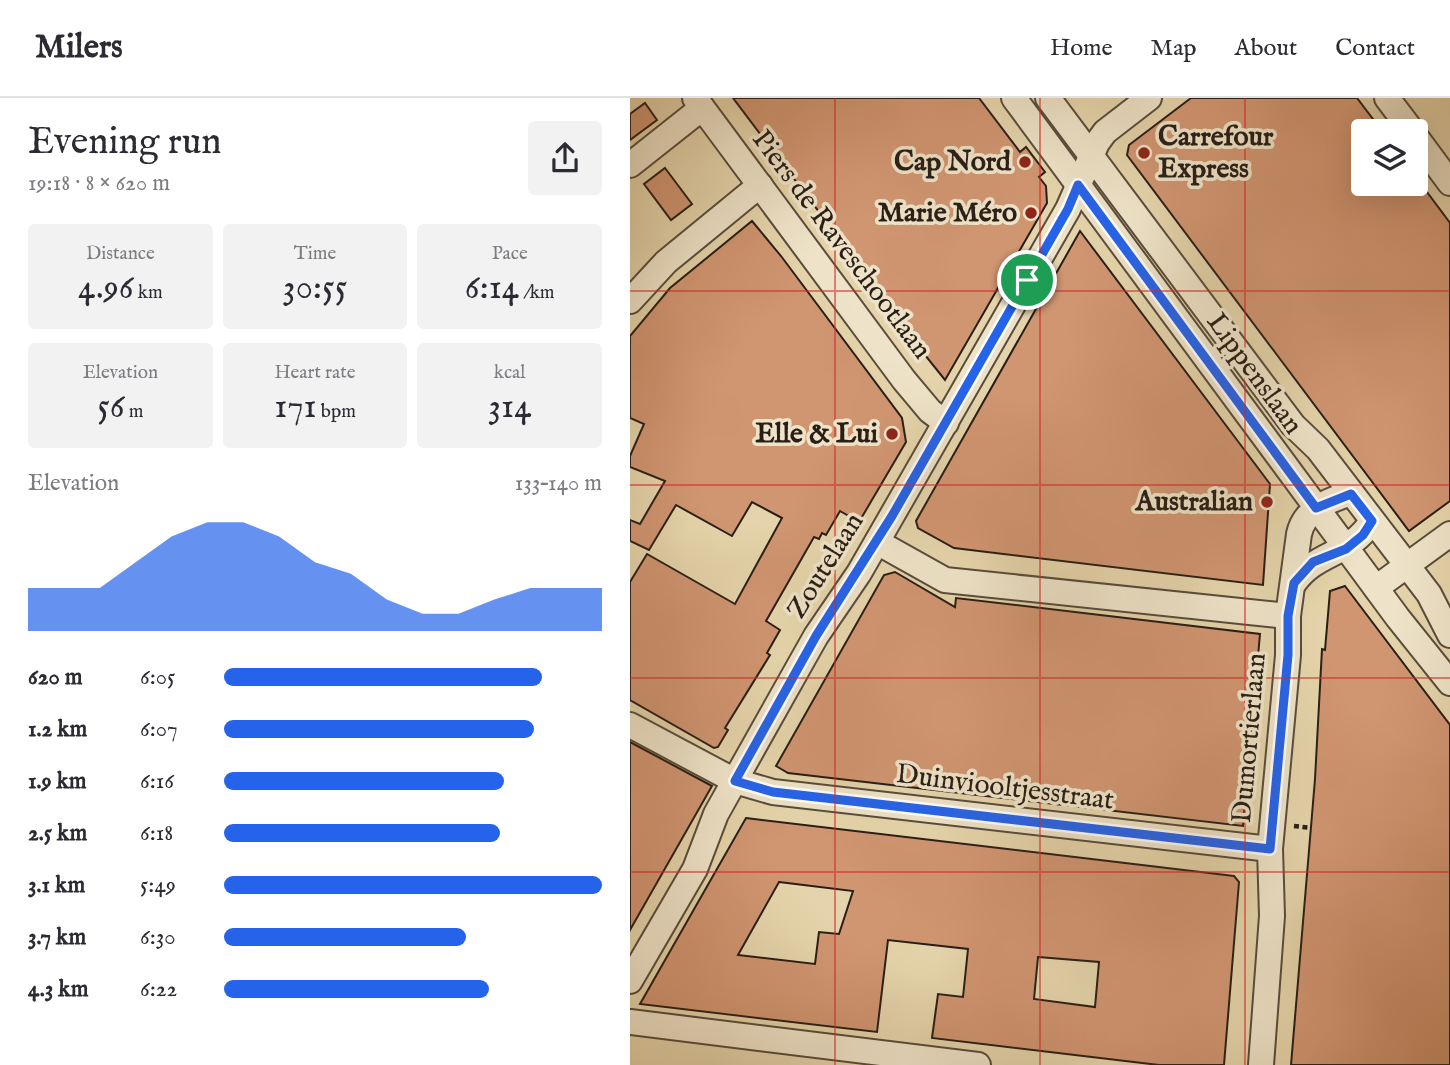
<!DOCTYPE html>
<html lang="en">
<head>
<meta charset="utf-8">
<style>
	body { margin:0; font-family:"IM FELL English",serif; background:#f2f2f3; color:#2b2b33; height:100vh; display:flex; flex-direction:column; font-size:26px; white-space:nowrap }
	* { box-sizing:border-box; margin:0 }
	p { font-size:23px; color:#7c7c81 }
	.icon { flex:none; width:38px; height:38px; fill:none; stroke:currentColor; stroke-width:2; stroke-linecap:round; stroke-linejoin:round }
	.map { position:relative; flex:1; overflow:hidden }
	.side { display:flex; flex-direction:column; background:#fff; width:630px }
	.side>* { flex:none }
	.controls { position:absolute; left:721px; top:21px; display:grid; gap:14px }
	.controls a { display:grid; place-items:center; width:77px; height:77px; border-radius:7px; background:#fff; box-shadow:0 7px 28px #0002; font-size:35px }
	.pin { position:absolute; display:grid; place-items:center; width:60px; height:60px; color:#fff; margin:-30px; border:4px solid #fff; border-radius:50%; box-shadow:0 2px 7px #0007 }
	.round { display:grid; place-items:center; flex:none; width:74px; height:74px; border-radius:7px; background:#f2f2f3 }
	.head { display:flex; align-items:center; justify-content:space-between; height:119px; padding:0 28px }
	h1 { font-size:38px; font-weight:600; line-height:52px }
	.metrics { display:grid; grid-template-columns:repeat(3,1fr); gap:10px; height:119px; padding:7px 28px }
	.metrics div { display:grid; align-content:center; border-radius:7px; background:#f2f2f3; text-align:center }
	.metrics b { font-size:35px; font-weight:600 }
	.metrics small { font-size:19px; font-weight:400 }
	.metrics p { font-size:19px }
	.chart { height:196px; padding:14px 28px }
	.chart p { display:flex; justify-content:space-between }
	.chart svg { width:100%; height:126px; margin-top:7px; fill:#2563eb; opacity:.7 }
	ul { padding:0 28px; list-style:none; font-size:23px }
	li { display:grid; grid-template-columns:112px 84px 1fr; align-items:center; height:52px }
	li i { height:18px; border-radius:9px; background:#2563eb }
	header { display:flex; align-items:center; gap:42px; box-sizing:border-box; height:98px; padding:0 35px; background:#fff; border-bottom:2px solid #e1e1e2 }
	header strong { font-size:33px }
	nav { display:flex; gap:38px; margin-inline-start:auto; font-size:24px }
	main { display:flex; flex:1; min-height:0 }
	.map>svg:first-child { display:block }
	.building { fill:#d09571; stroke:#291e16; stroke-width:2; fill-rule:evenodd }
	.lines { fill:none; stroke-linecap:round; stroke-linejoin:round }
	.minor-casing { stroke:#584c3b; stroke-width:28 }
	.path { stroke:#291e16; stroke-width:4.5; stroke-dasharray:5 3.5; stroke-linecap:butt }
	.minor { stroke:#eee3c8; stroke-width:24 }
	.route-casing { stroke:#fff; stroke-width:14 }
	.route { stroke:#2563eb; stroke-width:9 }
	.grid { fill:none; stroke:#d62828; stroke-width:2; stroke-opacity:0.55 }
	.poi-dot { fill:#8f2418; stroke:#eee3c8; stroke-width:2.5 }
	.labels { text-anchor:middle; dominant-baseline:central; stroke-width:7; stroke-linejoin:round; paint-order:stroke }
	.poi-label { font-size:28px; font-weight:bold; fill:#291e16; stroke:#eee3c8; text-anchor:end }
	.street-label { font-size:28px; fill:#291e16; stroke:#eee3c8 }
</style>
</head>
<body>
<header>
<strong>Milers</strong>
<nav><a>Home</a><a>Map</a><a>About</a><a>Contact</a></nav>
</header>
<main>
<section class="side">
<div class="head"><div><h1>Evening run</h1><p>19:18 · 8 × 620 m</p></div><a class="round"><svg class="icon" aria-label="share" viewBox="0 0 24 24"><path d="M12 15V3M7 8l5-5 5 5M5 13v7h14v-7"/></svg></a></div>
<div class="metrics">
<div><p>Distance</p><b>4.96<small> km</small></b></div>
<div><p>Time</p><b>30:55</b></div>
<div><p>Pace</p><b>6:14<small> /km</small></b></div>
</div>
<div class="metrics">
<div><p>Elevation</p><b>56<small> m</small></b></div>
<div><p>Heart rate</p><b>171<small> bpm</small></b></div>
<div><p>kcal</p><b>314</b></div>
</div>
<div class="chart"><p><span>Elevation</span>133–140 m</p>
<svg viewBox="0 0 160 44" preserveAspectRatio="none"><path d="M0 44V29L10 29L20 29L30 20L40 11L50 6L60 6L70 11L80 20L90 24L100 33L110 38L120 38L130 33L140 29L150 29L160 29V44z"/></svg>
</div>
<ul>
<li><b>620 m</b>6:05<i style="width:84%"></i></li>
<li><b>1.2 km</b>6:07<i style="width:82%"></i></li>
<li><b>1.9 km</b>6:16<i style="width:74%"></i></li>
<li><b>2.5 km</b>6:18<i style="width:73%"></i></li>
<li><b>3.1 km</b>5:49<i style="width:100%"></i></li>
<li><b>3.7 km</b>6:30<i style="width:64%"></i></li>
<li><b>4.3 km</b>6:22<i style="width:70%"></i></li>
</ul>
</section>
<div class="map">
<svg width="820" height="967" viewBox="0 0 820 967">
	<rect width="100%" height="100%" fill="#e5d4ab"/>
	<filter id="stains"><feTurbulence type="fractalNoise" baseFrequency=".00286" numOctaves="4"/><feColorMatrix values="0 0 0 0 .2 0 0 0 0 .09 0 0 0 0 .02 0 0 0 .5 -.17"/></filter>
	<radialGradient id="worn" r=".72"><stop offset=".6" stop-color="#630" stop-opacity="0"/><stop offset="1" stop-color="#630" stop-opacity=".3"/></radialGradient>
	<!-- building -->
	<g class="building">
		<polygon points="103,0 349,0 390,54 396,49 415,74 409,79 416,88 417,105 315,282 274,231 274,224 256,218 263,212"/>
		<polygon points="561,0 727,0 752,33 733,33 733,86 791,86 820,125 820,403 779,433 497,57 499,47"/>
		<polygon points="15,5 27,22 0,42 0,16"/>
		<polygon points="35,70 62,106 41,122 14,86"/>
		<polygon points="122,123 151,158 272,320 276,344 229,424 210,413 196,437 192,435 189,441 184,439 136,523 150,532 137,555 140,557 95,630 98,632 88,649 84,650 0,602 0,484 17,456 105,506 152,420 122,404 102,438 46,407 19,452 0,443 0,422 10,426 35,383 0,369 0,358 14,326 0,320 0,238 40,190"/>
		<polygon points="450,133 640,386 633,487 324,450 288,430 286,423"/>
		<polygon points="265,474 325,509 326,500 630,536 613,728 158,675 146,668 254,477"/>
		<polygon points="715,488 820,627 820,967 661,967 685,681 692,551 695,552 700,493"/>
		<polygon points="0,644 82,688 0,832"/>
		<path d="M 116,720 L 604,778 L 609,784 L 594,967 L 529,967 L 302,940 L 308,896 L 333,899 L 338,851 L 258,842 L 247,934 L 10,906 ZM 149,784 L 223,793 L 209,836 L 189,834 L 185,866 L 108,857 ZM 408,859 L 469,864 L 465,909 L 404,901 Z"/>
	</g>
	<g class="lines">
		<!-- minor casing -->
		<g class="minor-casing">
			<g id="minor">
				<polyline points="65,0 274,282 300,313 316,325"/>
				<polyline points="384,0 768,520 820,585"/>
				<polyline points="418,0 663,327 688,351 799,496 820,537"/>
				<polyline points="757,0 782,33"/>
				<polyline points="786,39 820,85"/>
				<polyline points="0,67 72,10"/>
				<polyline points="0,203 36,164 130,87"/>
				<polyline points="247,444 315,482 658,518"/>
				<path d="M 664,485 C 688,452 719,459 742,423"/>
				<polyline points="746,490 820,436"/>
				<polyline points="0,627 105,683 143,694 640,751"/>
				<polyline points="0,883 65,771 86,716 186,538 229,475 438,111 467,45 475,34 519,0"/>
				<polyline points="0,924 348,967"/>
				<path d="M 631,967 L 642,818 L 640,751 L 658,557 L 658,518 L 669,436 C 675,410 698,403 721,395"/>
			</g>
		</g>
		<!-- path -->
		<polyline class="path" points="664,728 681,730"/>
		<!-- minor -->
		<use href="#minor" class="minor"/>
	</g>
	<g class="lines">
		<!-- route casing -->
		<g class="route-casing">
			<polygon id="route" points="448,87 686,410 721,396 742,423 733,437 716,451 683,464 664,485 658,518 658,557 640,751 143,694 105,683 186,538 262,418 438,111"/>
		</g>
		<!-- route -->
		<use href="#route" class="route"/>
	</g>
	<!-- grid -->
	<path class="grid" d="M 205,0 L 205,967M 410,0 L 410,967M 615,0 L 615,967M 0,193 L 820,193M 0,387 L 820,387M 0,580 L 820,580M 0,774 L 820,774"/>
	<!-- markers -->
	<g class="poi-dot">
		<circle cx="514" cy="55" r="7"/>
		<circle cx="395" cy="64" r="7"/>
		<circle cx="401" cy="115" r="7"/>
		<circle cx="262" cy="336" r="7"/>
		<circle cx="637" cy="404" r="7"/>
	</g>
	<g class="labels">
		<!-- poi labels -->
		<g class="poi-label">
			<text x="528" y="39" text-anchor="start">Carrefour<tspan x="528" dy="32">Express</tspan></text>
			<text x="381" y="64">Cap Nord</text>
			<text x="387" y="115">Marie Méro</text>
			<text x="248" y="336">Elle &amp; Lui</text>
			<text x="623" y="404">Australian</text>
		</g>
		<!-- street labels -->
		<g class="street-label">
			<text transform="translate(211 147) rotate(53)">Piers de Raveschootlaan</text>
			<text transform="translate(624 276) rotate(54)">Lippenslaan</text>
			<text transform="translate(196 468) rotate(-58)">Zoutelaan</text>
			<text transform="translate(620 640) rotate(-85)">Dumortierlaan</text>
			<text transform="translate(375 690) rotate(7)">Duinviooltjesstraat</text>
		</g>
	</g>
	<rect width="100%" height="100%" filter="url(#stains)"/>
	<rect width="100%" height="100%" fill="url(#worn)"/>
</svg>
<div class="controls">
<a><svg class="icon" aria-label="layers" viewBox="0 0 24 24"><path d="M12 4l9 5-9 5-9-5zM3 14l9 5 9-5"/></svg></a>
</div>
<div class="pin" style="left:397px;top:182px;background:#1e9e55"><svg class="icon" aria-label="arrive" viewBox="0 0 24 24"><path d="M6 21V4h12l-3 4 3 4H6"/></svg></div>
</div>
</main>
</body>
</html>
